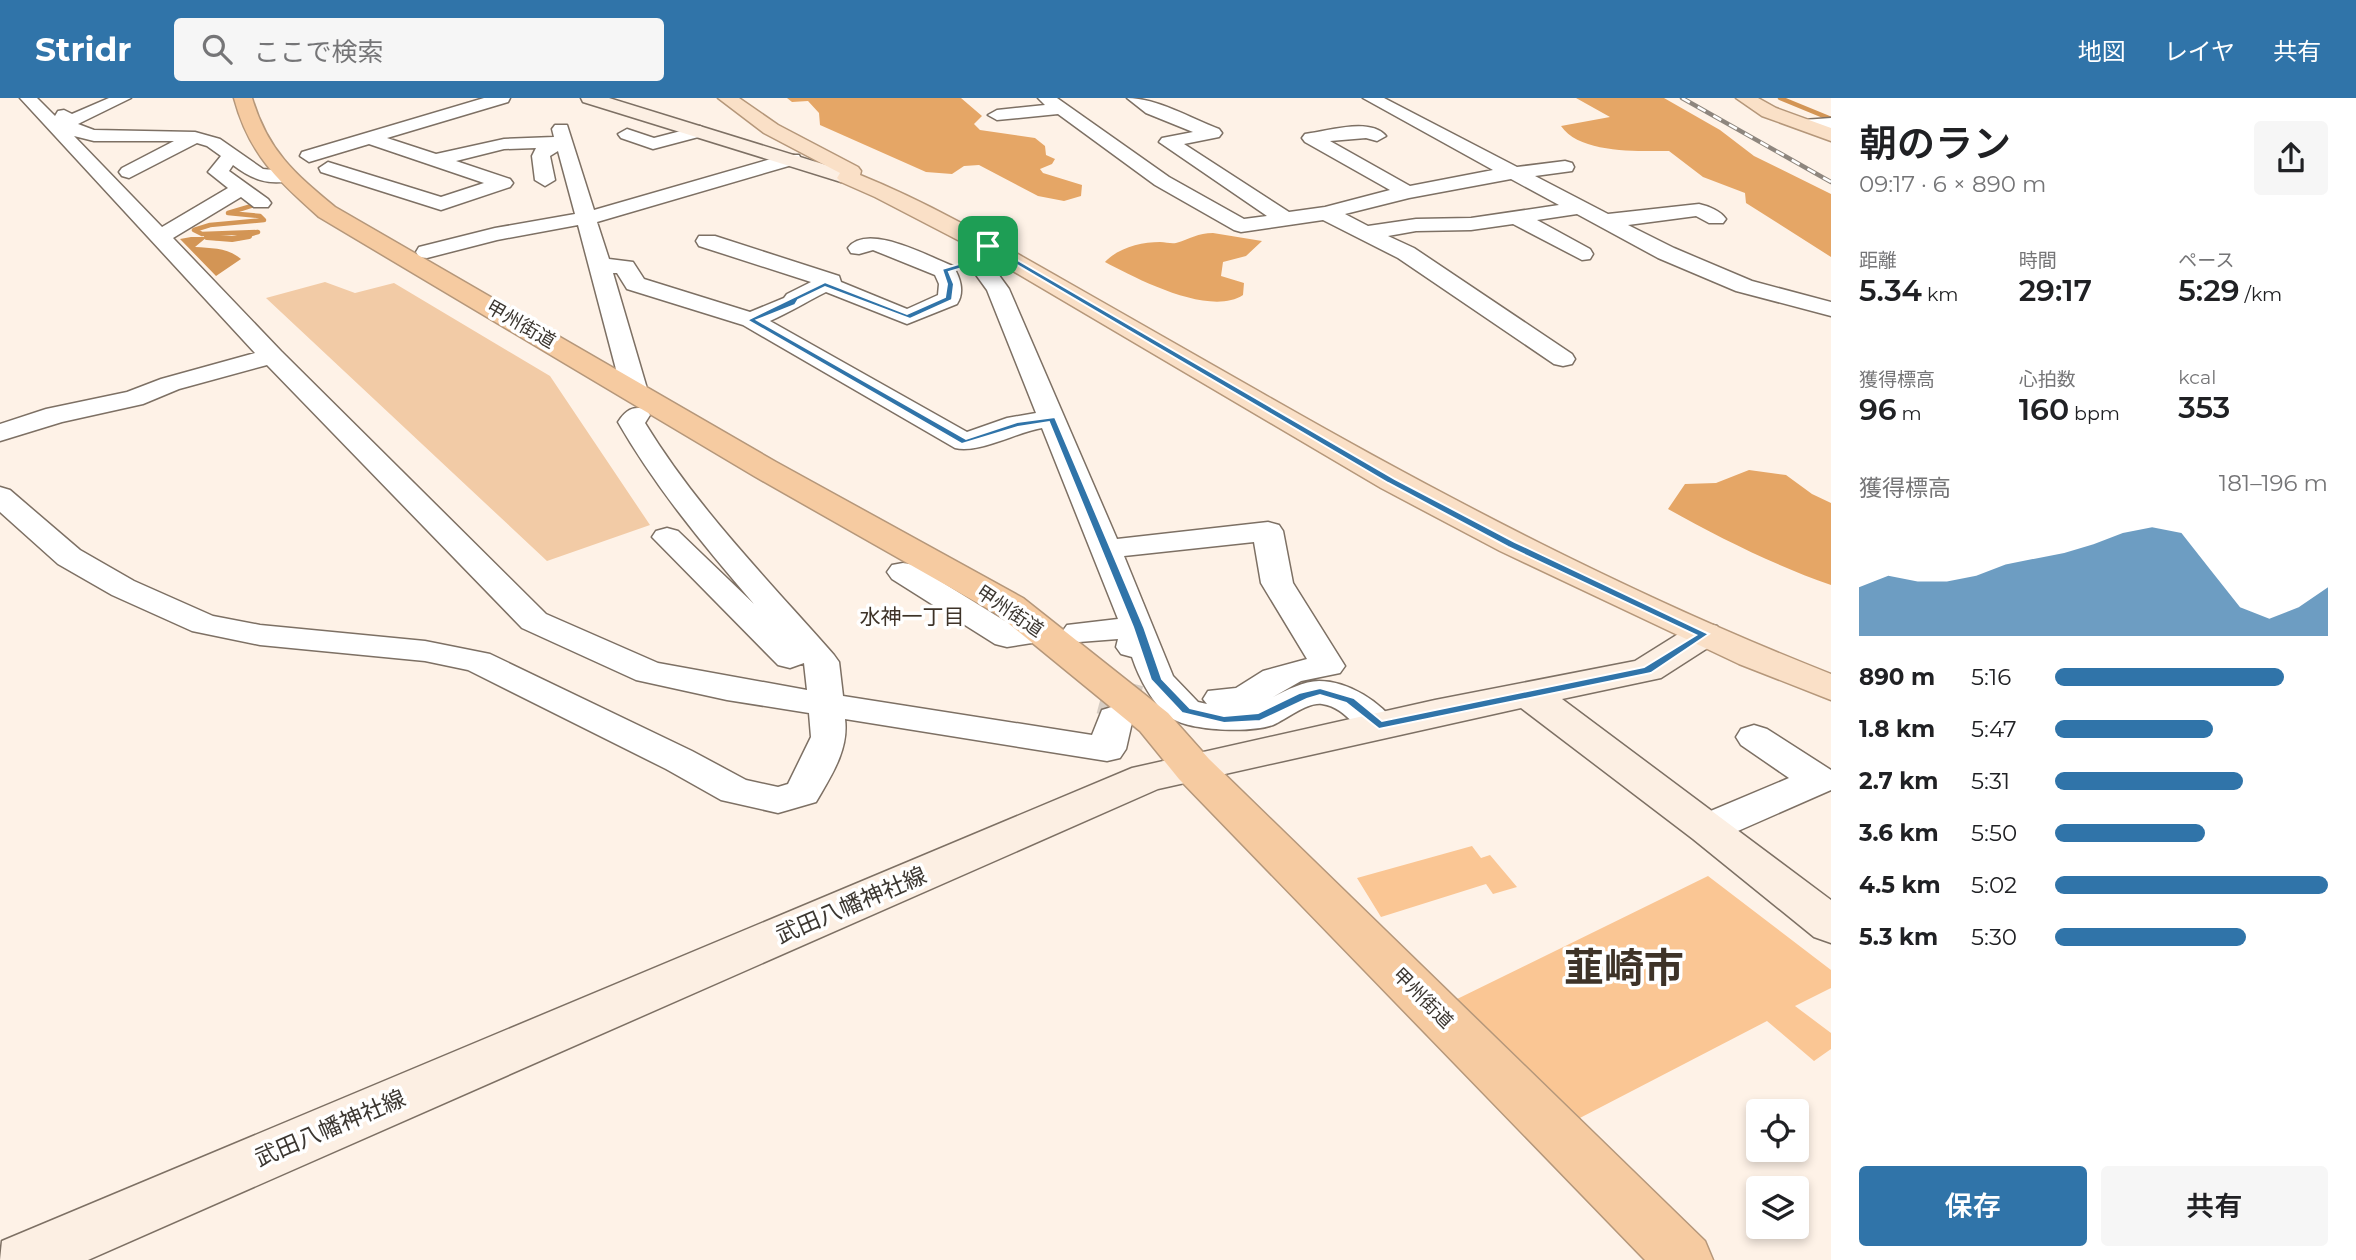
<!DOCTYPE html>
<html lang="ja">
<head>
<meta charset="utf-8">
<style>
	body { margin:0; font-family:Montserrat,"Noto Sans JP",sans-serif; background:#f6f6f6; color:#202124; height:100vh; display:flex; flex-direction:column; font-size:26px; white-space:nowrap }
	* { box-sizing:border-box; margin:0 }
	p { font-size:23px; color:#757577 }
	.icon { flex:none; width:38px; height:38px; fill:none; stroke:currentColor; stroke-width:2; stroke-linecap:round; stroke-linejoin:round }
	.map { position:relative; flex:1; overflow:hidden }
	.sheet { display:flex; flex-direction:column; background:#fff; width:525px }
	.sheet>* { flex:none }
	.controls { position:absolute; left:1746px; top:1001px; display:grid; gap:14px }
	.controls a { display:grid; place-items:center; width:63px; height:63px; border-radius:7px; background:#fff; box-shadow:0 4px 10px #0003; font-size:35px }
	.pin { position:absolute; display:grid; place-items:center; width:60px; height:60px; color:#fff; margin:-30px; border-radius:14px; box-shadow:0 4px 10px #0006 }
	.round { display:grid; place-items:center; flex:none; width:74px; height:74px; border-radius:7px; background:#f6f6f6 }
	.overview { display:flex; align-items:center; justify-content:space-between; height:119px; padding:0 28px }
	h1 { font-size:38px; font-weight:600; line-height:52px }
	.metrics { display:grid; grid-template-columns:repeat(3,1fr); gap:10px; height:119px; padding:7px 28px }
	.metrics div { display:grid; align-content:center }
	.metrics b { font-size:30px; font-weight:600 }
	.metrics small { font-size:19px; font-weight:400 }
	.metrics p { font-size:19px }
	.chart { height:196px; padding:14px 28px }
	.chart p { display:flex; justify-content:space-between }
	.chart svg { width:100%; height:126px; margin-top:7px; fill:#3074a9; opacity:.7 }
	.cta { display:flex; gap:14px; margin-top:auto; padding:14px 28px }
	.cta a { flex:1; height:80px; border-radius:7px; background:#3074a9; color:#fff; font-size:28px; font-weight:600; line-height:80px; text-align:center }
	.cta a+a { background:#f6f6f6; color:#202124 }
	ul { padding:0 28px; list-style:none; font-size:23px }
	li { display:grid; grid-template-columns:112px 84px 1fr; align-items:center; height:52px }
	li i { height:18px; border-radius:9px; background:#3074a9 }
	header { display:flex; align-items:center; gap:42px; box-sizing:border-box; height:98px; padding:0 35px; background:#3074a9; color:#fff }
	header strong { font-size:33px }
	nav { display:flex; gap:38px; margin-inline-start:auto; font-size:24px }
	.search { width:490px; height:63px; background:#f6f6f6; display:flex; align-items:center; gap:18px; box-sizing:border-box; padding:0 24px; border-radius:7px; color:#757577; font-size:26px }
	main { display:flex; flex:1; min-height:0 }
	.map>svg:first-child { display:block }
	.green { fill:#f2cba6 }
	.forest { fill:#e5a666 }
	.water { fill:#d39555 }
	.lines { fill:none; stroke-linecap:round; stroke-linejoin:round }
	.stream-far1 { stroke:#d39555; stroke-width:4.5 }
	.stream { stroke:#d39555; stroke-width:6 }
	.building { fill:#fac694 }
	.street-tunnel { stroke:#d7cdc3; stroke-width:38; stroke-dasharray:38 19; stroke-linecap:butt }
	.street-casing { stroke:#7d7064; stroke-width:3 }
	.secondary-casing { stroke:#7d7064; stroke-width:3 }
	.primary-casing { stroke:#b5977a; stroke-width:3 }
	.highway-casing { stroke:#b5977a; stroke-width:3 }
	.street { fill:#fff; fill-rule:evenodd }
	.secondary { fill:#fcefe3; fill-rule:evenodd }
	.primary { fill:#fae0c7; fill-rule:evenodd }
	.highway { fill:#f6cba1; fill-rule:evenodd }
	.rail-casing { stroke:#8e867e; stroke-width:4.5 }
	.rail { stroke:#fff; stroke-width:2.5; stroke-dasharray:9; stroke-linecap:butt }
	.route { fill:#3074a9; stroke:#fff; stroke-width:2; fill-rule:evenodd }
	.labels { text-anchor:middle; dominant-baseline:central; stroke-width:7; stroke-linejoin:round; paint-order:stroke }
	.street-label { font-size:19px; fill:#3c3731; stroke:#fff }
	.neighbourhood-label { font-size:21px; fill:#3e3328; stroke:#fff }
	.near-street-label { font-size:23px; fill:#3c3731; stroke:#fff }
	.near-town-label { font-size:40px; font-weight:bold; fill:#3e3328; stroke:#fff }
</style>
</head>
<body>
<header>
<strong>Stridr</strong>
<div class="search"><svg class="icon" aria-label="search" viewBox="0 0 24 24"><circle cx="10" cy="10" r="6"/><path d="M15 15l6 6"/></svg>ここで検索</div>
<nav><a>地図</a><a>レイヤ</a><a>共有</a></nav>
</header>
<main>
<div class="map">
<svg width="1831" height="1162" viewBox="0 0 1831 1162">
	<rect width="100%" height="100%" fill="#fef2e7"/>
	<!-- green -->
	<polygon class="green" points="325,184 355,195 394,185 550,278 650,427 547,463 266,200"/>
	<!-- forest -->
	<g class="forest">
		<polygon points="787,0 961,0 982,18 974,26 980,32 1035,40 1045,48 1046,57 1055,61 1052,66 1040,71 1043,75 1082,87 1081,98 1064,103 1038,98 979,67 964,68 952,76 926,74 820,27 819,15 808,3 792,4"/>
		<path d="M 1576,0 L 1664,0 L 1720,32 L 1754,58 L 1831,96 L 1831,159 L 1746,105 L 1745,95 L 1703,79 L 1669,53 C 1639,53 1580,56 1561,28 L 1610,19 Z"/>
		<path d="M 1213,135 L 1262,143 L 1246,158 L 1223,164 L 1221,178 L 1244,185 L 1243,197 C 1210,219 1137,181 1105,164 C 1118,150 1141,144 1160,144 C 1166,144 1171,146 1176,145 C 1190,141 1198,135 1213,135 Z"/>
		<path d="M 1749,372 L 1786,377 L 1812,396 L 1831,405 L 1831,487 C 1774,467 1720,440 1668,411 L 1685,386 L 1716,385 Z"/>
	</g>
	<!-- water -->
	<path class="water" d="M 191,139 L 207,139 L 195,149 C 212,150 228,150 241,161 L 216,178 L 180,141 Z"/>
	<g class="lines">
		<!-- stream-far1 -->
		<g class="stream-far1">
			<polyline points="1780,0 1831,21"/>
			<polyline points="207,139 217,140"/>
			<polyline points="239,140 258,134 202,136 194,132 210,127 264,122 260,118 228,115 261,105"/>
		</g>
		<!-- stream -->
		<polyline class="stream" points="207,139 232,141 249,138"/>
	</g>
	<!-- building -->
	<g class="building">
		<polygon points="1472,748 1481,760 1490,757 1517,789 1493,796 1486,786 1381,819 1357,780"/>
		<polygon points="1708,778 1831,872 1831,890 1795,908 1831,935 1831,951 1814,963 1767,923 1576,1022 1453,903"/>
	</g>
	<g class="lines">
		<!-- street-tunnel -->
		<polyline class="street-tunnel" points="1115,620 1128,571"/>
		<!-- street casing -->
		<g class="street-casing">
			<g id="street">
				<path d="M 20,0 L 37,0 L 55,18 L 58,13 L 64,12 L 72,16 L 109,0 L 131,0 L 78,26 L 94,32 L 195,34 L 220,41 L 263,71 L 294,74 L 297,78 L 294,82 C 269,88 253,82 233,67 L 229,73 L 268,101 L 271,105 L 268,109 L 254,109 L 241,99 L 173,140 L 281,253 L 546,516 L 658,565 L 807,592 L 804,565 L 790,570 L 778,567 L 652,439 L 656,433 L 667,430 L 678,433 L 754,506 C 705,449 656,390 618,324 C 626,312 632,308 646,311 L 650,317 L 645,325 C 697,410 768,482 834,557 L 839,564 L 843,598 L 1092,637 L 1102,612 L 1115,608 L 1128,612 L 1133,620 L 1126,651 L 1120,660 L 1107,663 L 845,621 C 849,652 831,678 816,704 L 778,715 L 721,702 L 666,671 L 468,572 L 425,563 L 260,547 L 192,533 L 112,497 L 58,466 L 0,414 L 0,389 L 10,392 L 80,452 L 134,483 L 213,518 L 260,527 L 425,543 L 490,556 L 692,653 L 746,682 L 778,689 L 788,686 L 811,639 L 809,615 L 727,602 L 636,582 L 522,530 L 267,267 L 179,291 L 143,306 L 62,324 L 0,343 L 0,326 L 46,311 L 127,294 L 161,281 L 255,255 ZM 74,38 L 94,43 L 174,43 L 122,70 L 119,74 L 122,78 L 129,80 L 197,45 L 207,48 L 221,58 L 208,74 L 228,90 L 162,129 Z"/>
				<path d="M 484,0 L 510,0 L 508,4 L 387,40 L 436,56 L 504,41 L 554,39 L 552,31 L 555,27 L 567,27 L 594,112 L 785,57 L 799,57 L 801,61 L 799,65 L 597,124 L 609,161 L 633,164 L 644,181 L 750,214 L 784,200 L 787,196 L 811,184 L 699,148 L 696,143 L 699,138 L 715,138 L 839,178 L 841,184 L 907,211 L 938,197 L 939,186 L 935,177 L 873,152 L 859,156 L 851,155 L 848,150 C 867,124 929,159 953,168 C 960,179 965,194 957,206 L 907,226 L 826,194 C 806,204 790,214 770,223 L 967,334 L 1007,320 L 1036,315 L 987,192 L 961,156 L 979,143 L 995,143 L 998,148 L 985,158 L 1009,191 L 1117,441 L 1268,424 L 1279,427 L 1283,433 L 1293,485 L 1345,568 L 1340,575 L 1301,583 L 1273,599 C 1287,592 1304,583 1319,583 C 1348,583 1382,604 1397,628 L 1392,636 C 1356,646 1354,611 1322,606 C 1307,604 1287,621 1273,627 C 1251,635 1193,633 1173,621 C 1153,608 1139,580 1132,559 L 1121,556 L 1116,549 L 1118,541 L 1079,544 L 1067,541 L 1062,534 L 1067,527 L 1118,521 L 1042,330 C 1017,334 978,356 955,350 L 743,227 L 627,191 L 617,175 L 613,175 L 648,294 L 644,300 L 635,302 L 626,300 L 622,294 L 578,127 L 497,142 L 427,160 L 419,159 L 416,154 L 419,149 L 495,130 L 575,116 L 558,53 L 550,58 L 555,82 L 545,88 L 535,82 L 532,58 L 536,50 L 504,51 L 456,63 L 510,81 L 513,85 L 510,89 L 441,112 L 321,74 L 319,70 L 328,64 L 441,99 L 484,85 L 369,46 L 309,64 L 300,58 L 302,54 ZM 1254,444 L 1261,485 L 1307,561 L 1263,573 L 1236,590 L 1208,593 L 1203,601 L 1207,606 L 1198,604 L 1173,578 L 1124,458 Z"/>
				<path d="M 1038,0 L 1057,0 L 1169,79 L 1244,121 L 1267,118 L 1159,44 L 1162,40 L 1193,34 L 1146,15 L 1127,0 C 1157,0 1190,20 1219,31 L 1222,35 L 1219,39 L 1184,46 L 1289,114 L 1325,109 L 1390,92 L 1305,44 L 1302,40 L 1305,36 L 1311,35 C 1332,32 1371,20 1386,38 L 1377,43 L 1366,40 L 1330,43 L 1410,88 L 1493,72 L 1363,0 L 1384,0 L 1517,69 L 1565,63 L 1572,65 L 1574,69 L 1572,73 L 1535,78 L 1608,116 L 1699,106 C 1708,108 1721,113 1726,121 L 1723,125 L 1709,125 L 1696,118 L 1628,127 L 1674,150 L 1752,183 L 1831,204 L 1831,218 L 1736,193 L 1658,160 L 1577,116 L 1537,122 L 1590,151 L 1593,156 L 1590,161 L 1582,162 L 1513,126 L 1471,132 L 1416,133 L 1388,138 L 1414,150 L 1572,256 L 1575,261 L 1572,266 L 1563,268 L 1554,266 L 1398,160 L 1323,122 L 1241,134 L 1234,132 L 1155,87 L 1058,16 L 997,22 L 988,17 L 997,12 L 1045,7 ZM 1511,81 L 1559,107 L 1471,120 L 1416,121 L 1368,128 L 1345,116 L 1409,100 Z"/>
				<polygon points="1831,20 1831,30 1803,32 1794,27 1803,22"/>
				<polygon points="700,28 709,33 706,37 653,51 621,40 618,36 627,31 654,40"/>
				<polygon points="903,465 914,467 1013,528 1032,531 1037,538 1032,545 1007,549 995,546 892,481 887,474 892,467"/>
				<polygon points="1754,627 1767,631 1831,672 1831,692 1722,740 1708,744 1694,740 1688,730 1694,720 1789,680 1741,647 1736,639 1741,631"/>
			</g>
		</g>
		<!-- secondary casing -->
		<g class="secondary-casing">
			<g id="secondary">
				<polygon points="581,0 609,0 855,76 859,80 855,84 841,84 583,4"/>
				<polygon points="1704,525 1717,528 1722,536 1717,544 1661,580 1562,601 1831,802 1831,845 1814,839 1693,741 1521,610 1158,691 88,1162 0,1162 2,1143 1132,670 1435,602 1635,563 1691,528"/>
			</g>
		</g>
		<!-- primary casing -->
		<g class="primary-casing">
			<g id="primary">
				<path d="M 718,0 L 739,0 L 778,27 L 858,69 L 861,73 L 860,77 C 929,105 995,143 1060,180 C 1127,218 1193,256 1260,294 C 1445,400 1633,498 1831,576 L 1831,602 L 1739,566 L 1500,453 L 1381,390 L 979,153 L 875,99 L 841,84 L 837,80 L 840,75 L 764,35 Z"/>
				<polygon points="1736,0 1758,0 1776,10 1831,30 1831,43 1762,18"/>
			</g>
		</g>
		<!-- highway casing -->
		<g class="highway-casing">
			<path id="highway" d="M 234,0 L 252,0 C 268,53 294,75 335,109 L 776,364 L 1023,500 L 1168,615 L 1209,661 L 1705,1143 L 1713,1162 L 1645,1162 L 1179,681 L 1140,633 L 997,516 L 754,378 L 319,119 C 277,82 249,56 234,0 Z"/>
		</g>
		<!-- street -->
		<use href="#street" class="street"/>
		<!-- secondary -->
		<use href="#secondary" class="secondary"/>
		<!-- primary -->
		<use href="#primary" class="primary"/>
		<!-- highway -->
		<use href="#highway" class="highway"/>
		<!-- rail casing -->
		<g class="rail-casing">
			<polyline id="rail" points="1682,0 1831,84"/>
		</g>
		<!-- rail -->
		<use href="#rail" class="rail"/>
	</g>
	<!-- route -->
	<path class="route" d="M 985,146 L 990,146 L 1395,381 L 1515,444 L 1709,536 L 1651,575 L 1379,631 L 1346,605 L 1320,597 L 1307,601 L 1260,623 L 1224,625 L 1182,615 L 1151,582 L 1133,529 L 1049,324 L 1018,329 L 962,346 L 747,222 L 825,184 L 907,216 L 945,199 L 947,186 L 942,171 L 972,162 L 969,155 ZM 988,150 L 1388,385 L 1508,449 L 1696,537 L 1644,569 L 1382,623 L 1354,600 L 1320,590 L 1299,595 L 1258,615 L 1224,618 L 1190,610 L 1162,581 L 1144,529 L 1055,319 L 1017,324 L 966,341 L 757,222 L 795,207 L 798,202 L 825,189 L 910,221 L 952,202 L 954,186 L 949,174 L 979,165 L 976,157 Z"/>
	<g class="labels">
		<!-- street labels -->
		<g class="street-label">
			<text transform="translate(521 226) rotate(30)">甲州街道</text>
			<text transform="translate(1010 513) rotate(34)">甲州街道</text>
			<text transform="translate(1423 900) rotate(45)">甲州街道</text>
		</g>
		<!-- neighbourhood labels -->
		<g class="neighbourhood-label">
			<text x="912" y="518">水神一丁目</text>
		</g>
		<!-- near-street labels -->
		<g class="near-street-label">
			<text transform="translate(851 807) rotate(-23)">武田八幡神社線</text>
			<text transform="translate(330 1030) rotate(-23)">武田八幡神社線</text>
		</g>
		<!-- near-town labels -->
		<g class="near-town-label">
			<text x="1624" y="869">韮崎市</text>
		</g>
	</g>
</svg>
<div class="controls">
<a><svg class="icon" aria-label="locate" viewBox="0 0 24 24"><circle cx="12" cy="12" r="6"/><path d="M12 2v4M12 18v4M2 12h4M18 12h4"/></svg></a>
<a><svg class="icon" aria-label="layers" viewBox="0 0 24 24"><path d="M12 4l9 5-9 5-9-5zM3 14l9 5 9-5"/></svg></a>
</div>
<div class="pin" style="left:988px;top:148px;background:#1e9e55"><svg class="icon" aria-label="arrive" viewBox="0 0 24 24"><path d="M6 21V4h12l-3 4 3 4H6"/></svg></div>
</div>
<section class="sheet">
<div class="overview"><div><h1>朝のラン</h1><p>09:17 · 6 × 890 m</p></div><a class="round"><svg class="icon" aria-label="share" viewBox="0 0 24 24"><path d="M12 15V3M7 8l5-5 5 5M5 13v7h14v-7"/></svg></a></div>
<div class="metrics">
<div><p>距離</p><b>5.34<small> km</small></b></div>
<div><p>時間</p><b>29:17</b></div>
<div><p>ペース</p><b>5:29<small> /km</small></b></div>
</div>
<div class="metrics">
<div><p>獲得標高</p><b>96<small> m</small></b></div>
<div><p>心拍数</p><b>160<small> bpm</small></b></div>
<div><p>kcal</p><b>353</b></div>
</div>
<div class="chart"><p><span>獲得標高</span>181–196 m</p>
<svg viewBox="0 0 160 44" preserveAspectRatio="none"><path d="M0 44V27L10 23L20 25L30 25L40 23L50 19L60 17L70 15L80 12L90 8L100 6L110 8L120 21L130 34L140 38L150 34L160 27V44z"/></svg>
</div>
<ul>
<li><b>890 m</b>5:16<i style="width:84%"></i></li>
<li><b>1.8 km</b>5:47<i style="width:58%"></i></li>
<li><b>2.7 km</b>5:31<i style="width:69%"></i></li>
<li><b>3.6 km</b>5:50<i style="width:55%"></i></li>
<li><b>4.5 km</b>5:02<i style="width:100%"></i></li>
<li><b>5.3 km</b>5:30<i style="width:70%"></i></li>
</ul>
<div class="cta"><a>保存</a><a>共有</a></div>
</section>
</main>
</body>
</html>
